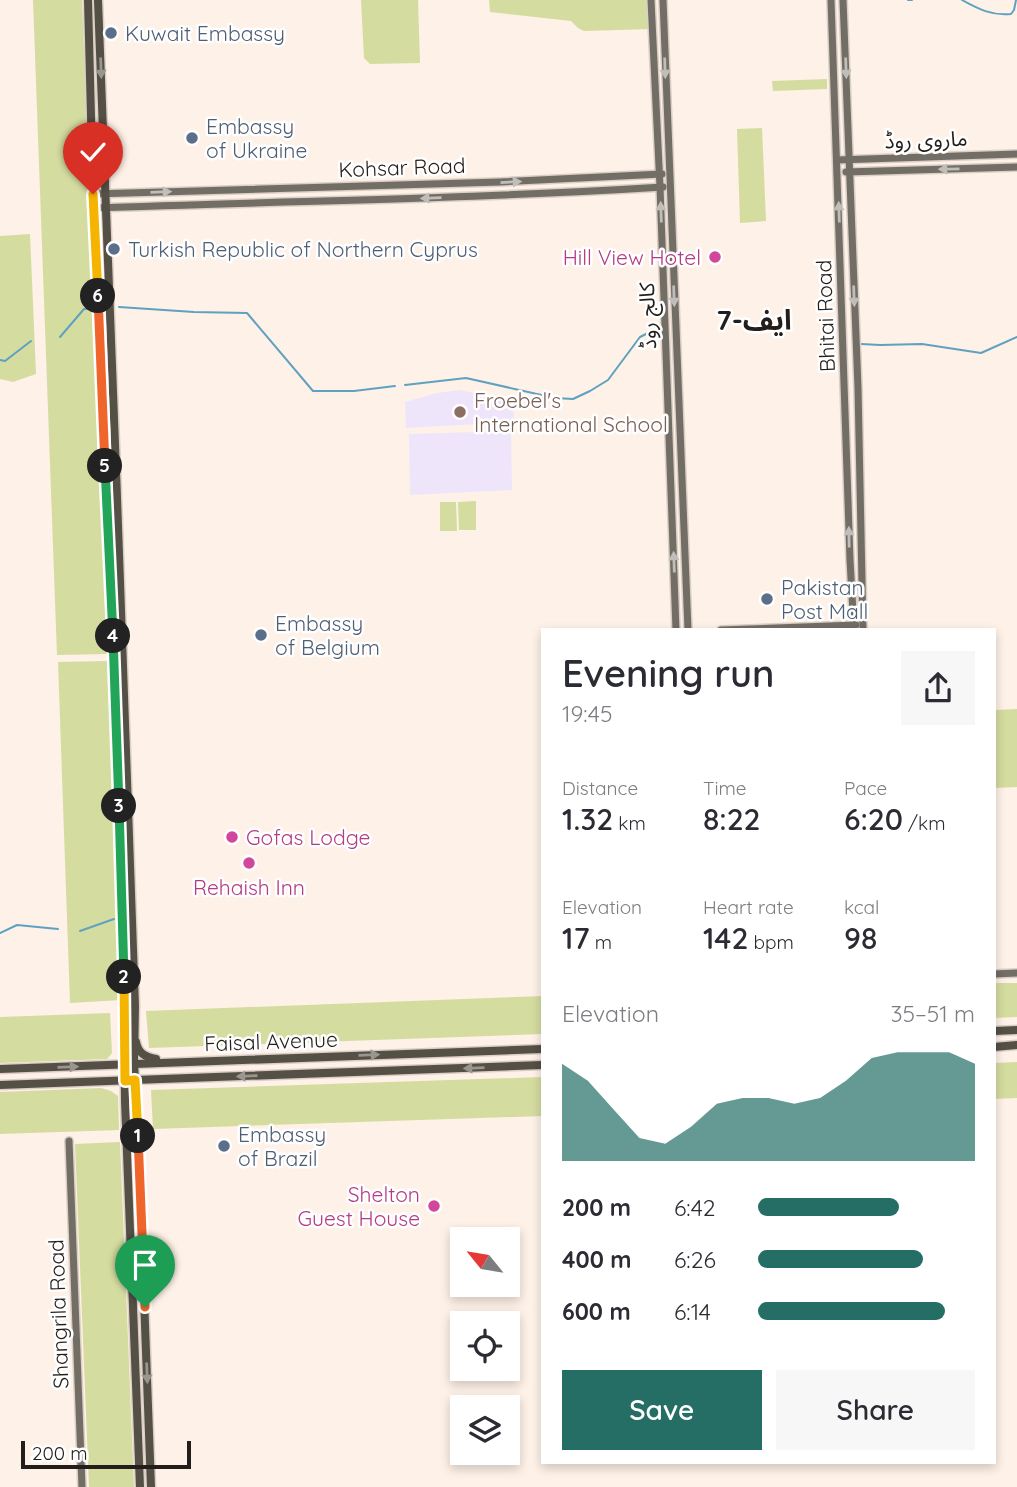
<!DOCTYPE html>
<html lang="en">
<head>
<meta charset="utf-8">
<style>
	body { margin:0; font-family:Quicksand,"Noto Sans Arabic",sans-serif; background:#f7f7f7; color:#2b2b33; height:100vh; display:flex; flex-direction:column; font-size:26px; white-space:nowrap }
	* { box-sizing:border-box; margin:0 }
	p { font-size:23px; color:#7c7c81 }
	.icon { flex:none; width:38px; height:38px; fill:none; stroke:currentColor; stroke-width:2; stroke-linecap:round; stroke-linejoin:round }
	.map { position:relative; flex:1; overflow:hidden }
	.side { position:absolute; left:541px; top:628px; width:455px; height:836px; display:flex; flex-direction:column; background:#fff; border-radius:0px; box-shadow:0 4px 10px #0003 }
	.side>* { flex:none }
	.needle { width:46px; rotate:300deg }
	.buttons { position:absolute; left:450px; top:1227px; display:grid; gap:14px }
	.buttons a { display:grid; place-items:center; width:70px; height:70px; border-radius:0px; background:#fff; box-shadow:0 4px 10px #0003; font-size:35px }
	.scale { position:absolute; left:21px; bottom:18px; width:170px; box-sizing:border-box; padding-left:7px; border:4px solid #231e1b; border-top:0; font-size:19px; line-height:24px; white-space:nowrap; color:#231e1b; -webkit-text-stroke:5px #fff; paint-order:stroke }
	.pin { position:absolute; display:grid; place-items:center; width:60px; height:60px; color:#fff; margin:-72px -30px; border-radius:50% 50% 50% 0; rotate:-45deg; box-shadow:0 0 7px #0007 }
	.pin .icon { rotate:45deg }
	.km { position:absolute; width:35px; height:35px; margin:-18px; border-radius:50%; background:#222; color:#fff; font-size:19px; line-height:35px; text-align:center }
	.round { display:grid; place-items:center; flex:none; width:74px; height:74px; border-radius:0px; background:#f7f7f7 }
	.headline { display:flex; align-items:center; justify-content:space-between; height:119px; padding:0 21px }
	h1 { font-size:38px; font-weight:600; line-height:52px }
	.figures { display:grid; grid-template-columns:repeat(3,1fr); gap:10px; height:119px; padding:7px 21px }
	.figures div { display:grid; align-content:center }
	.figures b { font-size:30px; font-weight:600 }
	.figures small { font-size:19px; font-weight:400 }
	.figures p { font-size:19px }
	.chart { height:196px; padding:14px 21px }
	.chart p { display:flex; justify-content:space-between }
	.chart svg { width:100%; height:126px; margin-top:7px; fill:#256e66; opacity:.7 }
	.action { display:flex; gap:14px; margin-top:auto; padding:14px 21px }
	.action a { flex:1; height:80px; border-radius:0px; background:#256e66; color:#fff; font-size:28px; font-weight:600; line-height:80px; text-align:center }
	.action a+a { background:#f7f7f7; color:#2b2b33 }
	ul { padding:0 21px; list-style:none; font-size:23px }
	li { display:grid; grid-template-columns:112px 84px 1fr; align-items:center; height:52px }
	li i { height:18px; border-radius:9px; background:#256e66 }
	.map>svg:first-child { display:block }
	.education { fill:#efe5fa }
	.green { fill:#d5dca0 }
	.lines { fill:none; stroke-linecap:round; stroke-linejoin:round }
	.stream { stroke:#5fa1c0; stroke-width:2 }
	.secondary-casing { stroke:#dbcfc6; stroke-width:10 }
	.primary-casing { stroke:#dbcfc6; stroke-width:11 }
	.secondary { stroke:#726e66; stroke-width:7 }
	.primary { stroke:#555046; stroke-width:8 }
	.oneway { fill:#999690 }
	.oneway2 { fill:#c0beba }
	.split-1-casing { stroke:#fff; stroke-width:14 }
	.split-2-casing { stroke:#fff; stroke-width:14 }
	.split-3-casing { stroke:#fff; stroke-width:14 }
	.split-4-casing { stroke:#fff; stroke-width:14 }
	.split-5-casing { stroke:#fff; stroke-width:14 }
	.split-6-casing { stroke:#fff; stroke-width:14 }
	.split-7-casing { stroke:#fff; stroke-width:14 }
	.split-1 { stroke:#f0652b; stroke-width:9 }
	.split-2 { stroke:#f5b400; stroke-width:9 }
	.split-3 { stroke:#22a559; stroke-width:9 }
	.split-4 { stroke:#22a559; stroke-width:9 }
	.split-5 { stroke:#22a559; stroke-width:9 }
	.split-6 { stroke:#f0652b; stroke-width:9 }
	.split-7 { stroke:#f5b400; stroke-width:9 }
	.service-dot { fill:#5c6f8a; stroke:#fff; stroke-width:2.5 }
	.hotel-dot { fill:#d1479c; stroke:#fff; stroke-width:2.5 }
	.education-dot { fill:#8d6e63; stroke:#fff; stroke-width:2.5 }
	.labels { text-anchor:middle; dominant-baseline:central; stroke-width:5; stroke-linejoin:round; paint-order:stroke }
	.service-label { font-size:21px; fill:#4e5e75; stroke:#fff; text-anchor:start }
	.street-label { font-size:21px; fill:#231e1b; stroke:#fff }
	.hotel-label { font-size:21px; fill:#b23c85; stroke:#fff; text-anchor:end }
	.education-label { font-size:21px; fill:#785e54; stroke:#fff; text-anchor:start }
	.district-label { font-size:28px; font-weight:bold; fill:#231e1b; stroke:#fff }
</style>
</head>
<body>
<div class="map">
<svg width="1017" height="1487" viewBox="0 0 1017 1487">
	<rect width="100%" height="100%" fill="#fef1e7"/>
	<!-- education -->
	<g class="education">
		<polygon points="460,390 513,402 514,422 406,428 405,402 437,393"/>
		<polygon points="511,431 512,490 410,495 409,434"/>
	</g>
	<!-- green -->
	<g class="green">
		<polygon points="33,0 82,0 108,654 57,655"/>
		<polygon points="361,0 418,0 420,63 370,64 364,58"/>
		<polygon points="489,0 651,0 652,29 584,31 578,28 571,21 490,12"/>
		<polygon points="827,79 827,89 773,91 772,81"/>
		<polygon points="762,128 766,221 740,223 737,129"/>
		<polygon points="30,234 36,374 13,382 0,379 0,236"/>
		<polygon points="476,501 476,530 459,530 458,502"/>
		<polygon points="440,502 456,502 457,531 440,531"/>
		<polygon points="107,661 121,1000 70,1003 58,662"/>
		<polygon points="1017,709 1017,787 994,788 994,710"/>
		<polygon points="994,983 1017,983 1017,1017 994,1018"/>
		<polygon points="542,996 542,1034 149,1048 146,1011"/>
		<polygon points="110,1013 112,1053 107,1059 0,1063 0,1017"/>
		<polygon points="1017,1062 1017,1098 994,1099 994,1063"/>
		<polygon points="542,1077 542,1116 153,1129 151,1090"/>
		<polygon points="101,1088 111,1091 118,1096 119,1130 0,1134 0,1092"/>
		<polygon points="120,1142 134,1487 89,1487 75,1144"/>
	</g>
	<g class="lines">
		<!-- stream -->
		<g class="stream">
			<polyline points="908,0 912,0"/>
			<path d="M 962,0 C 978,9 992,16 1011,14 L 1014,10 L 1016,0"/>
			<polyline points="119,307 194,312 247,313 313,391 354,391 395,386"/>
			<polyline points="60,337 84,309 88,309"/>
			<polyline points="861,344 880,345 922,344 981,353 1017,337"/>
			<polyline points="0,360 5,361 31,341"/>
			<polyline points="405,385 466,378 555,398 573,399 590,391 608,380 640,337 652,331 658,331"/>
			<polyline points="80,931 114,919"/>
			<polyline points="0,933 17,925 58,929"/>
		</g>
		<!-- secondary casing -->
		<g class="secondary-casing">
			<g id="secondary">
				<polyline points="651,0 660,187 676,630"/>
				<polyline points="663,0 688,630"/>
				<polyline points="831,0 850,560 854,630"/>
				<polyline points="843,0 858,388 863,630"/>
				<polyline points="837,160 1017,154"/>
				<polyline points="846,172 1017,167"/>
				<polyline points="93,194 500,182 662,174"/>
				<path d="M 94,208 C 283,201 473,199 663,187"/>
				<polyline points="721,630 856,625"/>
				<polyline points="994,974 1017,973"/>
				<polyline points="69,1141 82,1487"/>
			</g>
		</g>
		<!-- primary casing -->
		<g class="primary-casing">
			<g id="primary">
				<polyline points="88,0 93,194 98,274 114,658 124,1007 125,1101 140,1487"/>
				<path d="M 98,0 C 110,335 125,671 135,1006 L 134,1063 L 138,1136 L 151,1487"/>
				<polyline points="994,1031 1017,1030"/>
				<path d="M 136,1042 C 138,1053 145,1057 156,1059"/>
				<polyline points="994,1047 1017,1045"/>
				<polyline points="0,1069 542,1049"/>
				<polyline points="0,1085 542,1065"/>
			</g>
		</g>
		<!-- secondary -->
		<use href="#secondary" class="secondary"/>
		<!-- primary -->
		<use href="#primary" class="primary"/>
	</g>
	<!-- one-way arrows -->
	<defs><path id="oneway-solid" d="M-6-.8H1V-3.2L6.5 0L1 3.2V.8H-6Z" transform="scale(1.75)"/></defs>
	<g class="oneway">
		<use href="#oneway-solid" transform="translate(101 68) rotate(88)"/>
		<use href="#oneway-solid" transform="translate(369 1055) rotate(-2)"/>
		<use href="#oneway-solid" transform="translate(68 1067) rotate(-2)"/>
		<use href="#oneway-solid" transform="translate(474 1068) rotate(178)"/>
		<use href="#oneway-solid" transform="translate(247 1076) rotate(178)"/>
		<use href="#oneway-solid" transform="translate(147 1373) rotate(88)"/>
	</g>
	<g class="oneway2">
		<use href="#oneway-solid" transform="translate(665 68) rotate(88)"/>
		<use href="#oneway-solid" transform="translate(846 68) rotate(88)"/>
		<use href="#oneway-solid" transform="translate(949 169) rotate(179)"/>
		<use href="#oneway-solid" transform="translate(511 182) rotate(-3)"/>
		<use href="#oneway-solid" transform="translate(161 192) rotate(-2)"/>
		<use href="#oneway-solid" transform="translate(431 198) rotate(178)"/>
		<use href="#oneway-solid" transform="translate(661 212) rotate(-92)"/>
		<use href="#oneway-solid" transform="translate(839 212) rotate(-92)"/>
		<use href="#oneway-solid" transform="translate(674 296) rotate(88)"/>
		<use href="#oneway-solid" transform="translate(854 296) rotate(88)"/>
		<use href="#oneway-solid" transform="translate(849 537) rotate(-91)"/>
		<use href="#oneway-solid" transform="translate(674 562) rotate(-92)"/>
	</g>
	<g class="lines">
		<!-- split-1 casing -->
		<g class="split-1-casing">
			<polyline id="split-1" points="138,1136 145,1307"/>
		</g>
		<!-- split-2 casing -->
		<g class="split-2-casing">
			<polyline id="split-2" points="124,977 125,1081 135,1080 138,1136"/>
		</g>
		<!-- split-3 casing -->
		<g class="split-3-casing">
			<polyline id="split-3" points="119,806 124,977"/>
		</g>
		<!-- split-4 casing -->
		<g class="split-4-casing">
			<polyline id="split-4" points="113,636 119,806"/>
		</g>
		<!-- split-5 casing -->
		<g class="split-5-casing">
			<polyline id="split-5" points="105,466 113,636"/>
		</g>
		<!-- split-6 casing -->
		<g class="split-6-casing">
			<polyline id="split-6" points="98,296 105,466"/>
		</g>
		<!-- split-7 casing -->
		<g class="split-7-casing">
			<polyline id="split-7" points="93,194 98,296"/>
		</g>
		<!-- split-1 -->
		<use href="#split-1" class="split-1"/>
		<!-- split-2 -->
		<use href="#split-2" class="split-2"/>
		<!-- split-3 -->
		<use href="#split-3" class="split-3"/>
		<!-- split-4 -->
		<use href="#split-4" class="split-4"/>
		<!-- split-5 -->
		<use href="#split-5" class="split-5"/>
		<!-- split-6 -->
		<use href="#split-6" class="split-6"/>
		<!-- split-7 -->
		<use href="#split-7" class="split-7"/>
	</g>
	<!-- markers -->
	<g class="service-dot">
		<circle cx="111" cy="33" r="7"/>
		<circle cx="192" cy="138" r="7"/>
		<circle cx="114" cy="249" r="7"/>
		<circle cx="767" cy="599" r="7"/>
		<circle cx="261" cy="635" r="7"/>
		<circle cx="224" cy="1146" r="7"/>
	</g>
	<g class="hotel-dot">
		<circle cx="715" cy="257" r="7"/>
		<circle cx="232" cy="837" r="7"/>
		<circle cx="249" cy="863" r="7"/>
		<circle cx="434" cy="1206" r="7"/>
	</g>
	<circle class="education-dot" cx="460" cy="412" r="7"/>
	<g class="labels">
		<!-- service labels -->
		<g class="service-label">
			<text x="125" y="33">Kuwait Embassy</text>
			<text x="206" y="126">Embassy<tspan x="206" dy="24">of Ukraine</tspan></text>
			<text x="128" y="249">Turkish Republic of Northern Cyprus</text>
			<text x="781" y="587">Pakistan<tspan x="781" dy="24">Post Mall</tspan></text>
			<text x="275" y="623">Embassy<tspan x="275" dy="24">of Belgium</tspan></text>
			<text x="238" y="1134">Embassy<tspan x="238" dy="24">of Brazil</tspan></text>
		</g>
		<!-- street labels -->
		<g class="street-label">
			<text transform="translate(926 139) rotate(-2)">ماروی روڈ</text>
			<text transform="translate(402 167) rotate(-2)">Kohsar Road</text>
			<text transform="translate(647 316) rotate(-92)">کالج روڈ</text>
			<text transform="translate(825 316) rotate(-92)">Bhitai Road</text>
			<text transform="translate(271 1041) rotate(-2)">Faisal Avenue</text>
			<text transform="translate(58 1314) rotate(-92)">Shangrila Road</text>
		</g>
		<!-- hotel labels -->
		<g class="hotel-label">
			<text x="701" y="257">Hill View Hotel</text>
			<text x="246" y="837" text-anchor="start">Gofas Lodge</text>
			<text x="249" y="887" text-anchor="middle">Rehaish Inn</text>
			<text x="420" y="1194">Shelton<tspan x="420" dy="24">Guest House</tspan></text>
		</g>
		<!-- education labels -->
		<g class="education-label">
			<text x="474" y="400">Froebel's<tspan x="474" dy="24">International School</tspan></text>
		</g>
		<!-- district labels -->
		<g class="district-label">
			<text x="754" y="319">ایف-7</text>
		</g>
	</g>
</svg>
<div class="buttons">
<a><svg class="needle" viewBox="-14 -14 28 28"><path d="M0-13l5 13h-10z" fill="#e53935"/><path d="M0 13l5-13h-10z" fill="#7c7c81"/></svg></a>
<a><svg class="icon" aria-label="locate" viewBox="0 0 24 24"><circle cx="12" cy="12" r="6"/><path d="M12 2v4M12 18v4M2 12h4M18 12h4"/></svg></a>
<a><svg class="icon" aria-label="layers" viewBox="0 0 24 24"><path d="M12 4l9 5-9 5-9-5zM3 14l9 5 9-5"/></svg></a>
</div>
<div class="scale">200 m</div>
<div class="pin" style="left:145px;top:1307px;background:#1e9e55"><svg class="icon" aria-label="arrive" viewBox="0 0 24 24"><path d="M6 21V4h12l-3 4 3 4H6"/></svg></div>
<div class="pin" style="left:93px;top:194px;background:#d93025"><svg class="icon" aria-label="check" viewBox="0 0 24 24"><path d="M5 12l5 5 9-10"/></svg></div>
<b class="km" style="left:138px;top:1136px">1</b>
<b class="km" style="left:124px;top:977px">2</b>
<b class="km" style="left:119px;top:806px">3</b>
<b class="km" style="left:113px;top:636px">4</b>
<b class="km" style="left:105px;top:466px">5</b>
<b class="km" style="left:98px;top:296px">6</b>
<section class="side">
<div class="headline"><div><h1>Evening run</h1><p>19:45</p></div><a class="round"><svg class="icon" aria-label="share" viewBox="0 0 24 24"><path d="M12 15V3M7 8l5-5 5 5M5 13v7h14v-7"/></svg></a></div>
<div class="figures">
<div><p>Distance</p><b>1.32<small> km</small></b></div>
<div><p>Time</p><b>8:22</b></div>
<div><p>Pace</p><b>6:20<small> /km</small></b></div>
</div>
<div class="figures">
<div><p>Elevation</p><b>17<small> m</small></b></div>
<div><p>Heart rate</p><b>142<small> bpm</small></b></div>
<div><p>kcal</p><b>98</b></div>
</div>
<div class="chart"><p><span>Elevation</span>35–51 m</p>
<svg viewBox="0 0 160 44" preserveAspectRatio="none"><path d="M0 44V10L10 16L20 26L30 36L40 38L50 32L60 24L70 22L80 22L90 24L100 22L110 16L120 8L130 6L140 6L150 6L160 10V44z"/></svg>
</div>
<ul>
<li><b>200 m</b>6:42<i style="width:65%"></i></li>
<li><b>400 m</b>6:26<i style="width:76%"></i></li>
<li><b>600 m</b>6:14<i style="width:86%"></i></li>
</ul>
<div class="action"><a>Save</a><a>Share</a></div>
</section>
</div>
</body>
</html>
